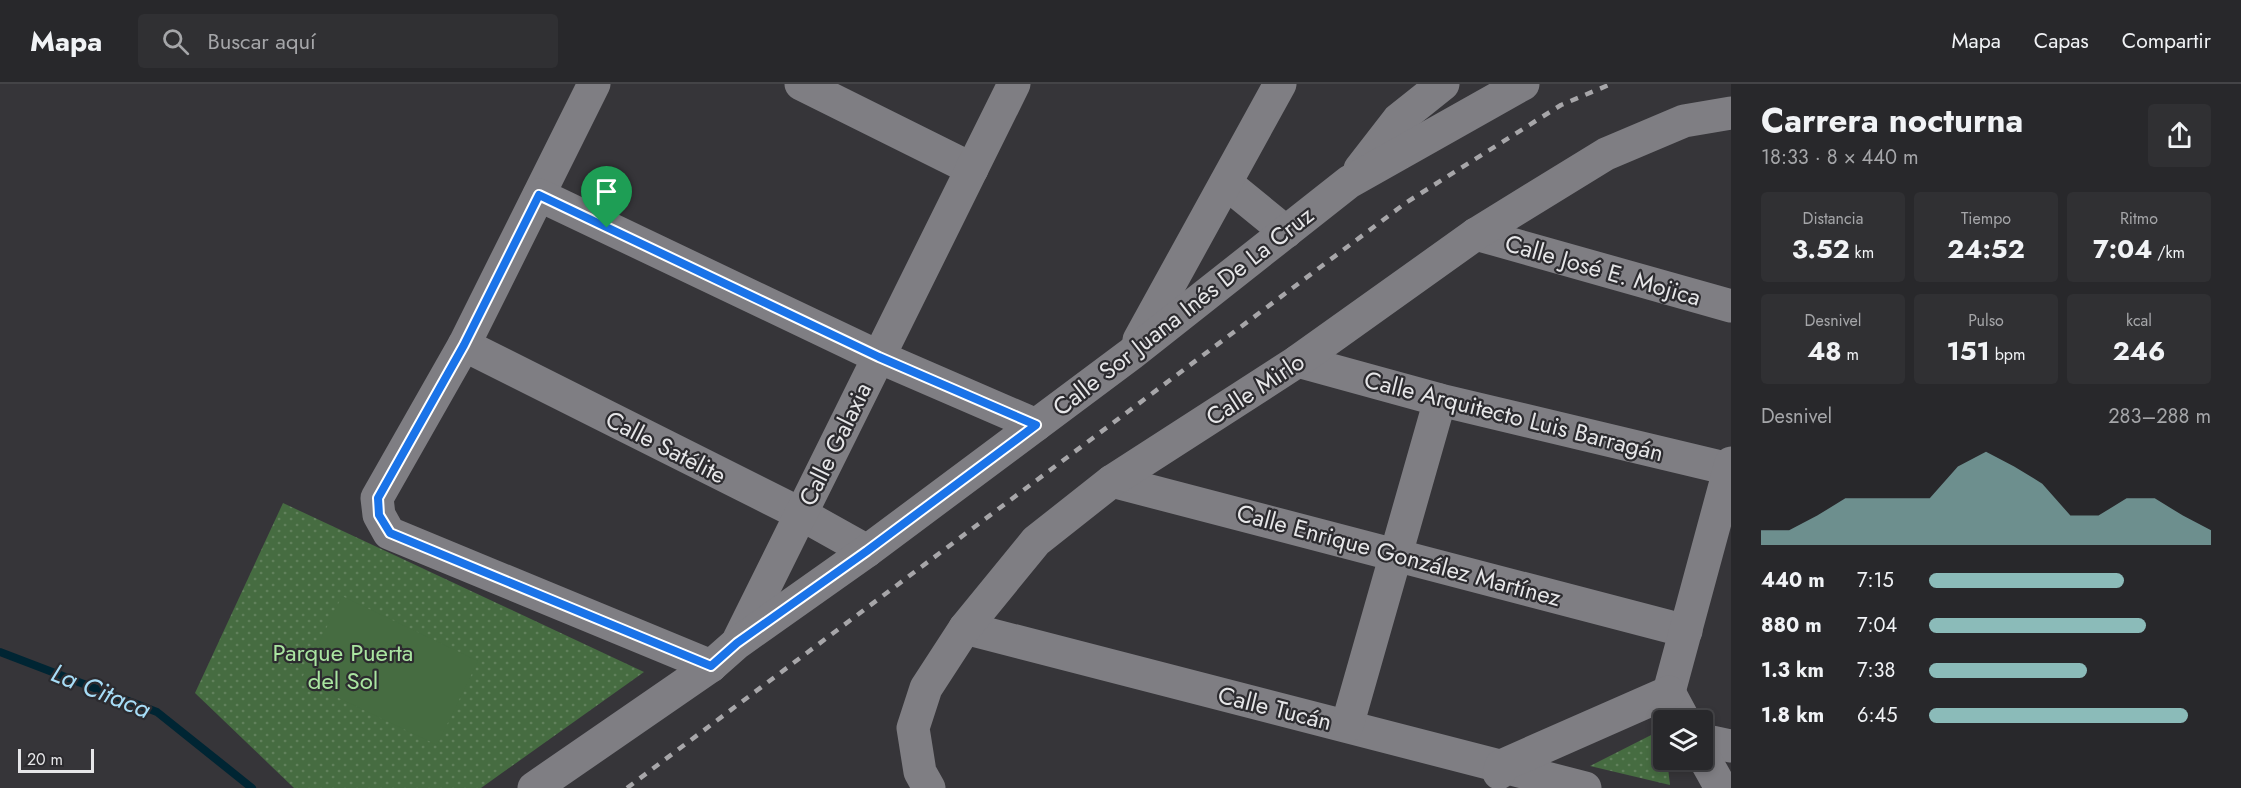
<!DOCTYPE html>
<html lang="es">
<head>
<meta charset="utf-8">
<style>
	body { margin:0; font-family:Jost,sans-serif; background:#303033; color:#f1f3f6; height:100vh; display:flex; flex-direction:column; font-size:22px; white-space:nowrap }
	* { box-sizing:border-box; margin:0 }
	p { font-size:20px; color:#a5a6a9 }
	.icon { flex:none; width:33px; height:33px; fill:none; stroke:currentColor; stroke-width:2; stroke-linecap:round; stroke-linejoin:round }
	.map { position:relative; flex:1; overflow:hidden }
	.details { display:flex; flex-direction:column; background:#28282b; width:510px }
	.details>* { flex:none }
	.controls { position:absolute; left:1653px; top:626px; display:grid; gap:12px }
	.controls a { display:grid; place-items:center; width:60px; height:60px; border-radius:6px; background:#28282b; box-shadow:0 3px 9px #0003,0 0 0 2px #444447; font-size:30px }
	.scale { position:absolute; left:18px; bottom:15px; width:76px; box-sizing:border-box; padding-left:6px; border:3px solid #e6e6e8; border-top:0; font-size:16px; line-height:21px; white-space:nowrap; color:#e6e6e8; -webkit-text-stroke:4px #2c2b2f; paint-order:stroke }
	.pin { position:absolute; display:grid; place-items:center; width:51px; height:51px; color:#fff; margin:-62px -26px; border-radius:50% 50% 50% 0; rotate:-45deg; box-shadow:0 0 6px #0007 }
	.pin .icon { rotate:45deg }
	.round { display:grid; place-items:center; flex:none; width:63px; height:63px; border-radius:6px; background:#303033 }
	.headline { display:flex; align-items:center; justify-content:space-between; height:102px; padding:0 30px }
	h1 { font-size:33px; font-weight:700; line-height:45px }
	.figures { display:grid; grid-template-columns:repeat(3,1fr); gap:9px; height:102px; padding:6px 30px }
	.figures div { display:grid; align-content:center; border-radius:6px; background:#303033; text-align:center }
	.figures b { font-size:26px; font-weight:700 }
	.figures small { font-size:16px; font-weight:400 }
	.figures p { font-size:16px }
	.chart { height:168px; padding:12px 30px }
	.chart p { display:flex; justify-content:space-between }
	.chart svg { width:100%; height:108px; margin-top:6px; fill:#8bbbb9; opacity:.7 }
	ul { padding:0 30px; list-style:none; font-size:20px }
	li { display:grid; grid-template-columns:96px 72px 1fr; align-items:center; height:45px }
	li i { height:15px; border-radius:8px; background:#8bbbb9 }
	header { display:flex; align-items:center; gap:36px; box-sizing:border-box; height:84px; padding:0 30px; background:#28282b; border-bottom:2px solid #444447 }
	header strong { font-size:28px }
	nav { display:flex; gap:33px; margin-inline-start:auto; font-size:21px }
	.search { width:420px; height:54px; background:#303033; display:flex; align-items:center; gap:15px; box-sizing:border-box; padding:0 21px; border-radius:6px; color:#a5a6a9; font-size:22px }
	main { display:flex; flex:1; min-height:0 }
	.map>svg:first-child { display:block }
	.park { fill:url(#park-dots) }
	.pitch { fill:#466c41 }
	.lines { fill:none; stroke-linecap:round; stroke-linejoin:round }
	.stream { stroke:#002533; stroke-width:8 }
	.minor { stroke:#7f7e83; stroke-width:33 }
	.rail { stroke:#a7a6a9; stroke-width:4.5; stroke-dasharray:8 8; stroke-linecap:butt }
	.route-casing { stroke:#fff; stroke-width:12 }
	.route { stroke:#1a73e8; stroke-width:8 }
	.labels { text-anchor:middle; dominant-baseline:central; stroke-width:4.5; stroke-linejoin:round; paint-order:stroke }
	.street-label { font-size:24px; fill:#e6e6e8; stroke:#2c2b2f }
	.park-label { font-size:24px; fill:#aae5a1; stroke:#2c2b2f }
	.water-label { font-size:26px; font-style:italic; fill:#a7ddf7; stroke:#2c2b2f }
</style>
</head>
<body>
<header>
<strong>Mapa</strong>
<div class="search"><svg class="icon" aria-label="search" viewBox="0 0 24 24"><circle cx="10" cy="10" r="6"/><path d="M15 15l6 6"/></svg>Buscar aquí</div>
<nav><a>Mapa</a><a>Capas</a><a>Compartir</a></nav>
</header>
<main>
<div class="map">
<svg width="1731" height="704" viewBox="0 0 1731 704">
	<defs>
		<pattern id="park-dots" width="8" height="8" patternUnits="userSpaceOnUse" patternTransform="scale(1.5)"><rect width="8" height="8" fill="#466c41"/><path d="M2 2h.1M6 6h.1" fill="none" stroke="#61815c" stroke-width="1.8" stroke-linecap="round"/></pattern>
	</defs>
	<rect width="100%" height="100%" fill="#363539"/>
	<!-- park -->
	<g class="park">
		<polygon points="283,419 644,588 481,704 294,704 195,609"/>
		<polygon points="1663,645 1664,675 1667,675 1670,701 1590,682"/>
	</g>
	<!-- pitch -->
	<polygon class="pitch" points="342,512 478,577 437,661 301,596"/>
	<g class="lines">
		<!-- stream -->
		<polyline class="stream" points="0,568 157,628 252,704"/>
		<!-- minor -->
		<g class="minor">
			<polyline points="594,0 464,261 377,414 379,431 389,449 711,582"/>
			<polyline points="801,0 972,85"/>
			<polyline points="1360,85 1398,36 1443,0"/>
			<polyline points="1226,99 1286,148"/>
			<polyline points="539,111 879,273 1036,341"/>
			<polyline points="1476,150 1731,222"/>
			<polyline points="1139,256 1280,0"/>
			<polyline points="464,261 801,430 867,467"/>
			<polyline points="1298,277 1440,316 1729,385"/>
			<polyline points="1112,397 1686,547"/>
			<polyline points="965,544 1585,704"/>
			<polyline points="739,555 1014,0"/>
			<polyline points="1669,608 1731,379"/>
			<polyline points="1669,608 1684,636"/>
			<polyline points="1347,642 1440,316"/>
			<polyline points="1702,656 1731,662"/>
			<polyline points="1702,670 1721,704"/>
			<polyline points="1499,689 1501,682 1669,608"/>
			<polyline points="534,704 711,582 737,559 867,467 1131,270 1349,98 1523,0"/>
			<polyline points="929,704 920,688 913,644 926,604 965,544 1036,457 1112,397 1298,277 1476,150 1606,70 1684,37 1731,29"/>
		</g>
		<!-- rail -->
		<polyline class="rail" points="627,704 1407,118 1561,21 1611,0"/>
	</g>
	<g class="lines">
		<!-- route casing -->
		<g class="route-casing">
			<polygon id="route" points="539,111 879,273 1036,341 867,467 737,559 711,582 390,449 379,431 378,414 464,261"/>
		</g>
		<!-- route -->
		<use href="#route" class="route"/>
	</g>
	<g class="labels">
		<!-- street labels -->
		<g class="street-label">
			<text transform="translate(1603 186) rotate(16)">Calle José E. Mojica</text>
			<text transform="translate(1183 227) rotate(-38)">Calle Sor Juana Inés De La Cruz</text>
			<text transform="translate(1255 305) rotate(-33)">Calle Mirlo</text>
			<text transform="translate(1514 332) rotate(14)">Calle Arquitecto Luis Barragán</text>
			<text transform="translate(835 360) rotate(-64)">Calle Galaxia</text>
			<text transform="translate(666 363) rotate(27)">Calle Satélite</text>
			<text transform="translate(1399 471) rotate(15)">Calle Enrique González Martínez</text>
			<text transform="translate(1275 624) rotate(14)">Calle Tucán</text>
		</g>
		<!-- park labels -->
		<g class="park-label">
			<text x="343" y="568">Parque Puerta<tspan x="343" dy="28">del Sol</tspan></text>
		</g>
		<!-- water labels -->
		<g class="water-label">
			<text transform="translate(101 607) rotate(22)">La Citaca</text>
		</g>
	</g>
</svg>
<div class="controls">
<a><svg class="icon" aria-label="layers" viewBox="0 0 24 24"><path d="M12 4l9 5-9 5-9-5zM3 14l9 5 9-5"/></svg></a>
</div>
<div class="scale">20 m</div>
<div class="pin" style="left:607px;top:144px;background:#1e9e55"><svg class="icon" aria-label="arrive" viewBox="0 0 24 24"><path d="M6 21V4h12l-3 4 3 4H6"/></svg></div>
</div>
<section class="details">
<div class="headline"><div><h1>Carrera nocturna</h1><p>18:33 · 8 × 440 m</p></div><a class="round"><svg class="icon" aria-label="share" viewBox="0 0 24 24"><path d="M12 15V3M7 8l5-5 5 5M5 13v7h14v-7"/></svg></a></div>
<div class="figures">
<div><p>Distancia</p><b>3.52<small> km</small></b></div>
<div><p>Tiempo</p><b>24:52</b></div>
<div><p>Ritmo</p><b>7:04<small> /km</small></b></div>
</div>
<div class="figures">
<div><p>Desnivel</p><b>48<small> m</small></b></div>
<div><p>Pulso</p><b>151<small> bpm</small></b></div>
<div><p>kcal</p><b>246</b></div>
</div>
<div class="chart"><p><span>Desnivel</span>283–288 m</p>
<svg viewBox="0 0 160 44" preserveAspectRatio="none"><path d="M0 44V38L10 38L20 32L30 25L40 25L50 25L60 25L70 12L80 6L90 12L100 19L110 32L120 32L130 25L140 25L150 32L160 38V44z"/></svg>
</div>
<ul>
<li><b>440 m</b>7:15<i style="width:69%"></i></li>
<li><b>880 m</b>7:04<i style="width:77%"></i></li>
<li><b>1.3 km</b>7:38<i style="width:56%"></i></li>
<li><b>1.8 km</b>6:45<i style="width:92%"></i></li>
</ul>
</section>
</main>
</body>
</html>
